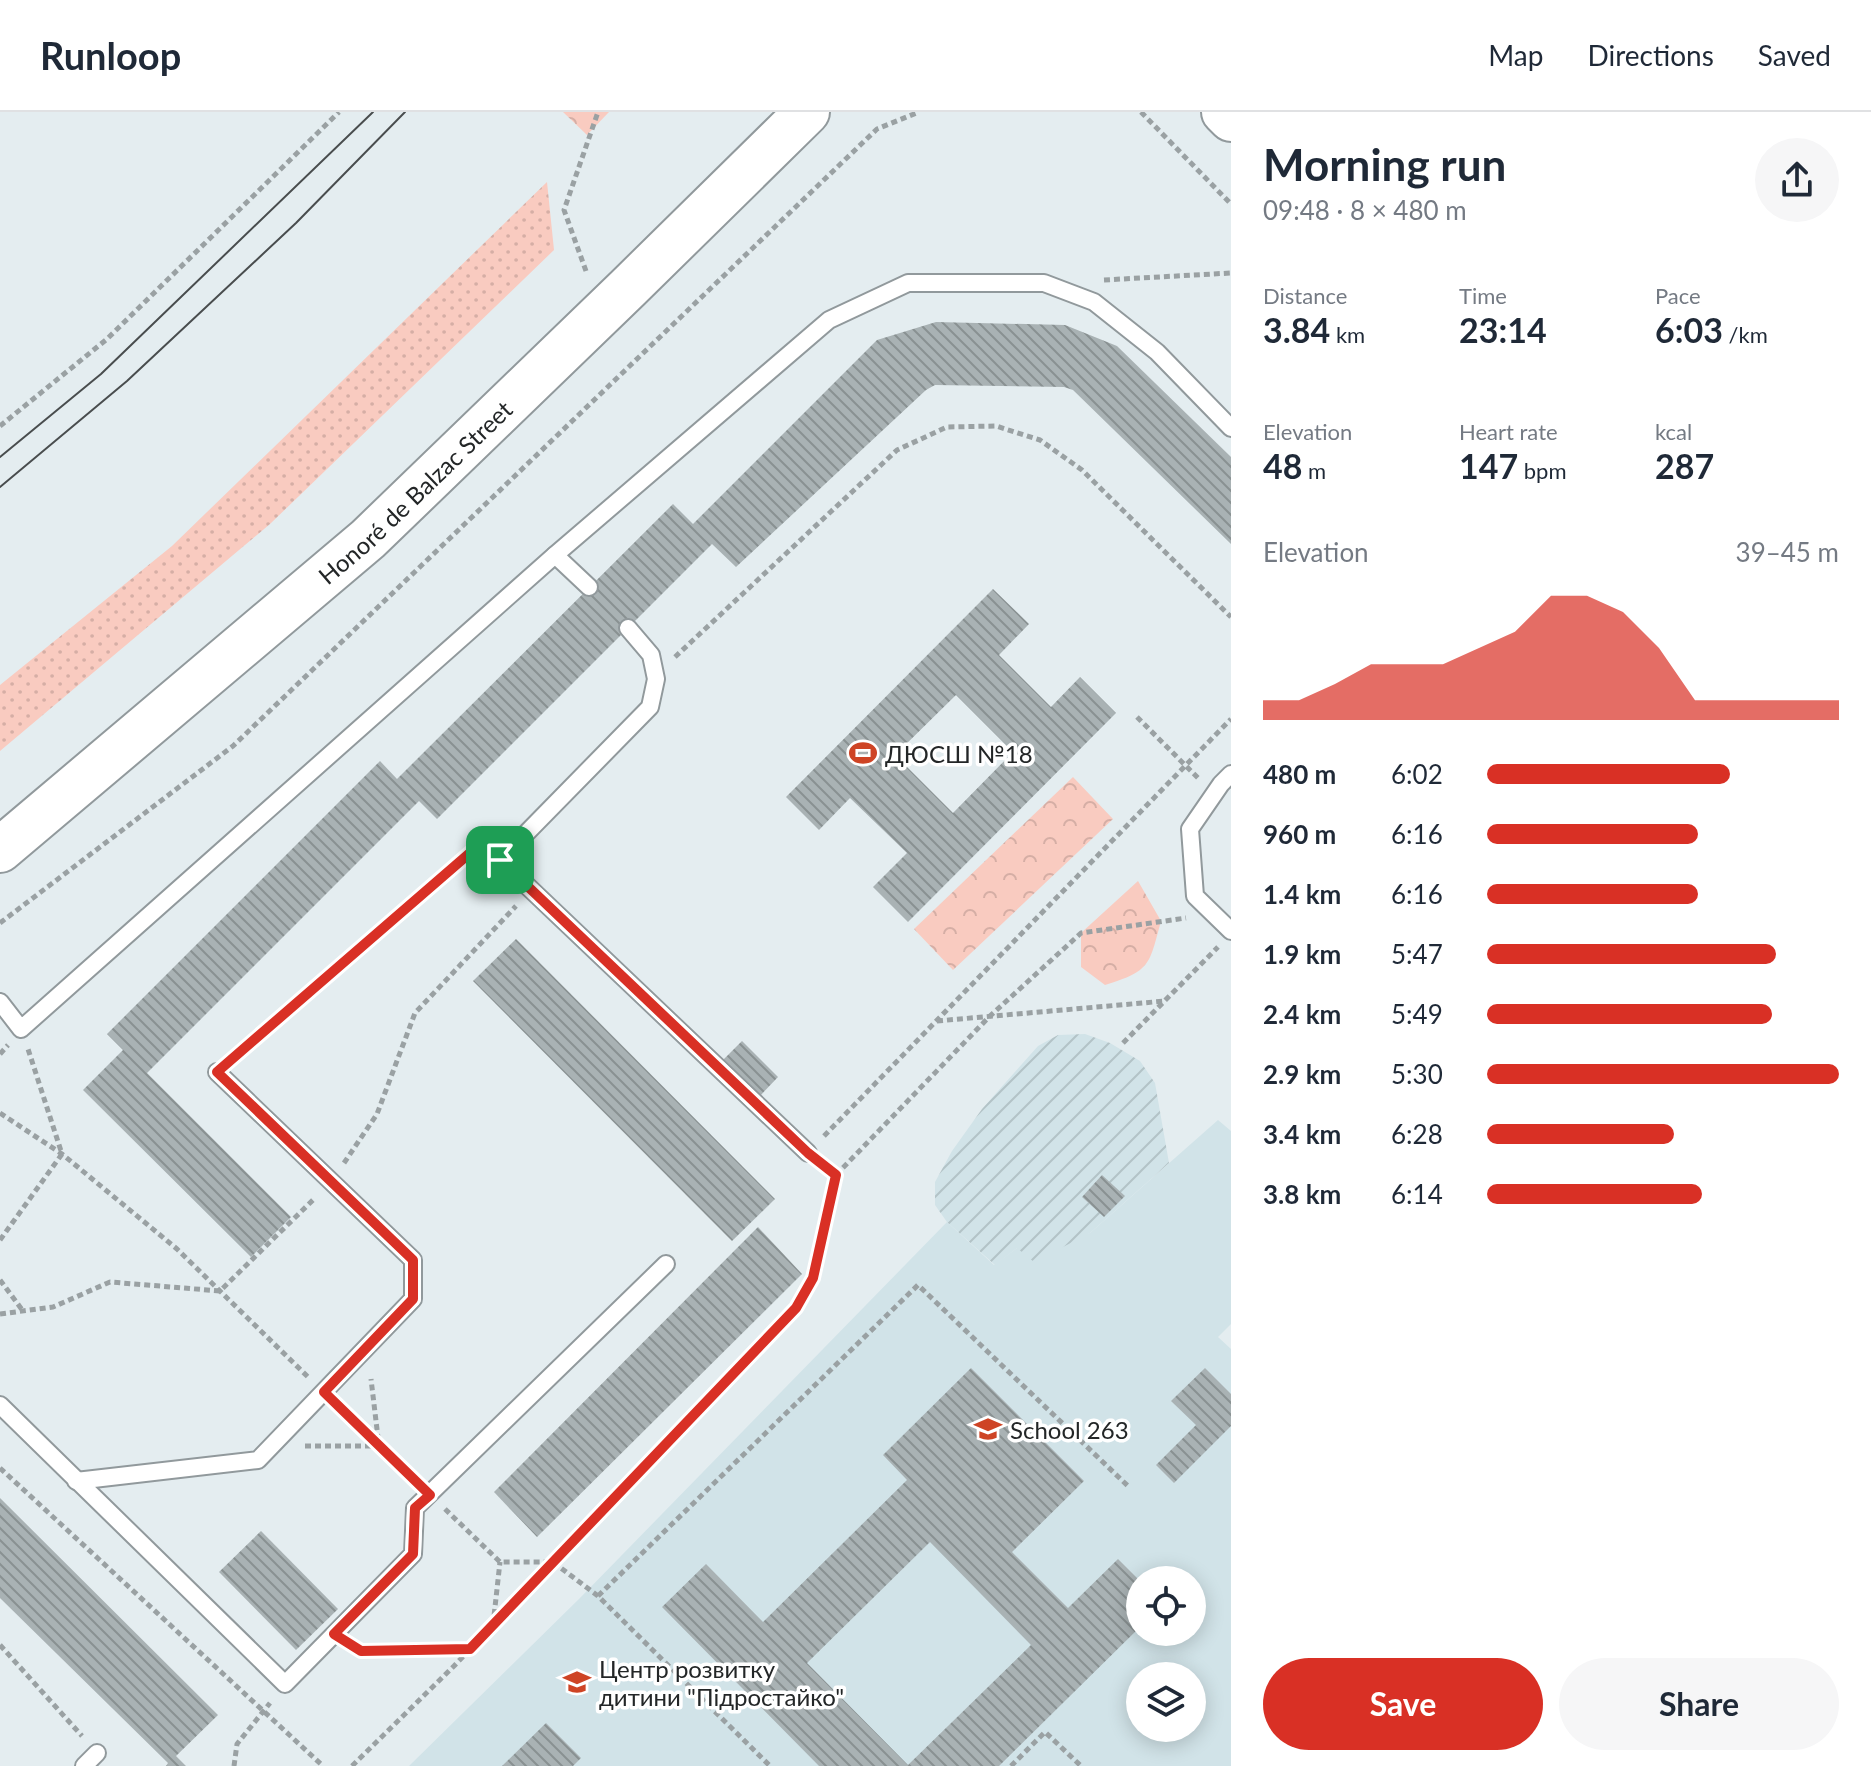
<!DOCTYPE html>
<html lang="en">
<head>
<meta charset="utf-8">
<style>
	body { margin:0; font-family:Lato,sans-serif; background:#f6f6f7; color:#1f2937; height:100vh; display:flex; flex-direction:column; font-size:30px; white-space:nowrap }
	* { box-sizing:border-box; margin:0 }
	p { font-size:26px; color:#747a83 }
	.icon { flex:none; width:44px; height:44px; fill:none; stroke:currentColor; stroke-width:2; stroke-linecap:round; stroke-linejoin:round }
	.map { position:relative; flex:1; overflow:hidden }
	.side { display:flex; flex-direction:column; background:#fff; width:640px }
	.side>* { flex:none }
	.tools { position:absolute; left:1126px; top:1454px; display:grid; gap:16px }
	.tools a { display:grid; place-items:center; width:80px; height:80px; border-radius:50%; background:#fff; box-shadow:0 4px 20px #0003; font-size:40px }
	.pin { position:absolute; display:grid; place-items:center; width:68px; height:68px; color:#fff; margin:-34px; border-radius:16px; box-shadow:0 4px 12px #0006 }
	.round { display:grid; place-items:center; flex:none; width:84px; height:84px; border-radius:42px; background:#f6f6f7 }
	.headline { display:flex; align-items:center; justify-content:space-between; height:136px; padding:0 32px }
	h1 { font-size:44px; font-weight:700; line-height:60px }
	.stats { display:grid; grid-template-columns:repeat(3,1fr); gap:12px; height:136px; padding:8px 32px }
	.stats div { display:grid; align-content:center }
	.stats b { font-size:34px; font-weight:700 }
	.stats small { font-size:22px; font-weight:400 }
	.stats p { font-size:22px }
	.chart { height:224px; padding:16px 32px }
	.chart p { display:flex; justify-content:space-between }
	.chart svg { width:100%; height:144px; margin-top:8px; fill:#d93025; opacity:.7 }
	.primary-button { display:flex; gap:16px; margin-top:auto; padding:16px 32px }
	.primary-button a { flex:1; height:92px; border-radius:48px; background:#d93025; color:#fff; font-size:32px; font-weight:700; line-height:92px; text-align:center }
	.primary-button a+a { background:#f6f6f7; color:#1f2937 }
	ul { padding:0 32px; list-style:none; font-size:26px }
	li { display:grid; grid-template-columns:128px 96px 1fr; align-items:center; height:60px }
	li i { height:20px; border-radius:10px; background:#d93025 }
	header { display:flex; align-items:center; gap:48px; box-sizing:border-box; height:112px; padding:0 40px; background:#fff; border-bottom:2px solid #e0e1e3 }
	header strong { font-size:38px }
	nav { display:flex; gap:44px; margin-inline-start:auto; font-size:28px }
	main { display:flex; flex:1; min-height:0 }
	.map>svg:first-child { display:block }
	.built { fill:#d1e3e8; fill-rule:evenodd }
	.industrial { fill:url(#industrial-furrows) }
	.grass { fill:url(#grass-dots) }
	.park { fill:url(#park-crowns) }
	.building { fill:url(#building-back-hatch); fill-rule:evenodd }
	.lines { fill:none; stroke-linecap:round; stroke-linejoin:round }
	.lane-casing { stroke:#91999c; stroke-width:20 }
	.secondary-casing { stroke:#91999c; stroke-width:48 }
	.path { stroke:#9aa1a3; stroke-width:5; stroke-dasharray:6 4; stroke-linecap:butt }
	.lane { stroke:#fff; stroke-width:16 }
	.secondary { stroke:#fff; stroke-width:44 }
	.tram { stroke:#494d4e; stroke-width:2 }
	.route-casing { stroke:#fff; stroke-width:16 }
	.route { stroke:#d93025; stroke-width:10 }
	.labels { text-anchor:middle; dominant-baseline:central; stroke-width:7; stroke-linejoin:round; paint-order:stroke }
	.street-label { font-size:24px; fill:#232627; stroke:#fff }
	.poi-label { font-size:24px; fill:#232627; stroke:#fff; text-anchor:start }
</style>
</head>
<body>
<header>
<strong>Runloop</strong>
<nav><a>Map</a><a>Directions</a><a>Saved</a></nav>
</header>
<main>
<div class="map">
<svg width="1231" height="1654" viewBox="0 0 1231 1654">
	<defs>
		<pattern id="industrial-furrows" width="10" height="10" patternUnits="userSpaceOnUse" patternTransform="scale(2)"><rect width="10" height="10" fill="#d1e3e8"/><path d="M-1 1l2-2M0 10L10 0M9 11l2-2" fill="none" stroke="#b3c3c7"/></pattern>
		<pattern id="grass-dots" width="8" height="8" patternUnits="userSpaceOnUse" patternTransform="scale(2)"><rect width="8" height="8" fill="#f9cbc0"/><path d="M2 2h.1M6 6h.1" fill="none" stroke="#d5aea5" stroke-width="1.8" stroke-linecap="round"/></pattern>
		<pattern id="park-crowns" width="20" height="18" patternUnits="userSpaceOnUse" patternTransform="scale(2)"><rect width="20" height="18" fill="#f9cbc0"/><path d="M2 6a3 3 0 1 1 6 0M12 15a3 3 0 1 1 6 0" fill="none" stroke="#d5aea5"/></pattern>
		<pattern id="building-back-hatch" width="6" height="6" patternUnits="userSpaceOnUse" patternTransform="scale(2)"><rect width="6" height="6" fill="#a9b2b4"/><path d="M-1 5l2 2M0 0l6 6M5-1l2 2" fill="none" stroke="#899192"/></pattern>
	</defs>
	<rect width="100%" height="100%" fill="#e4edf0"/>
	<!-- built -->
	<path class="built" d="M 1218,1008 L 1231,1019 L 1231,1212 L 1218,1225 L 1231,1237 L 1231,1654 L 409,1654 L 580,1486 L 947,1110 L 994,1153 L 1017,1136 L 1090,1121 ZM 1140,1468 L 1192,1468 L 1192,1520 L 1140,1520 ZM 1140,1564 L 1192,1564 L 1192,1616 L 1140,1616 Z"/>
	<!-- industrial -->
	<polygon class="industrial" points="1085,922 1110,931 1140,949 1155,971 1169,1051 1090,1121 1034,1150 1017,1136 995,1153 947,1110 935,1093 935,1070 952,1039 982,997 1038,934 1058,923"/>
	<!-- grass -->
	<polygon class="grass" points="547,70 554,138 270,412 0,639 0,573 172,434"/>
	<!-- park -->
	<g class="park">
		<polygon points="563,0 609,0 587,23"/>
		<polygon points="1073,665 1113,707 953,858 914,817"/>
		<path d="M 1138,769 L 1161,809 C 1149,853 1151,859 1105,873 L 1081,855 L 1081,821 Z"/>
	</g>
	<!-- building -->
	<g class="building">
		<polygon points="936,210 1065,213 1117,234 1231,345 1231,432 1073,278 1064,275 935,273 926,278 736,455 712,432 437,707 419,689 147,961 291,1105 251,1145 83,978 123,938 107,922 380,649 397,667 673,392 693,412 877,228"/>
		<path d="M 993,477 L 1029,512 L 999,543 L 1051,595 L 1080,565 L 1116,601 L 908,810 L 873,775 L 907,741 L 850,686 L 819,718 L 786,685 ZM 956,583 L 1013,640 L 953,701 L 895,643 Z"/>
		<polygon points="516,827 775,1087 732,1129 473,869"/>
		<polygon points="742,929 778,965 759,985 722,949"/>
		<polygon points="1102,1063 1125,1084 1104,1105 1082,1085"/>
		<polygon points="758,1115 802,1162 537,1425 494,1380"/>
		<path d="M 971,1256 L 1084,1369 L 1012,1440 L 1068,1496 L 1118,1447 L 1140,1469 L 1140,1515 L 999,1654 L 819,1654 L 662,1495 L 706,1452 L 763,1510 L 907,1368 L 883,1343 ZM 930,1430 L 1031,1533 L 908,1653 L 807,1551 Z"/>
		<polygon points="1205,1256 1231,1282 1231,1314 1174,1371 1156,1353 1196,1313 1171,1289"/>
		<polygon points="0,1386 218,1603 176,1644 186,1654 166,1654 168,1651 0,1486"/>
		<polygon points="261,1419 338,1497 296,1538 219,1460"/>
		<polygon points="546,1611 581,1646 573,1654 502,1654"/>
	</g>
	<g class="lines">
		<!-- lane casing -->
		<g class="lane-casing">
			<g id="lane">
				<polyline points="555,443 589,475"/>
				<polyline points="628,516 651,543 656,567 650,595 500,748 808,1041"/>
				<polyline points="1231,662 1221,672 1190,717 1195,784 1231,819"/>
				<polyline points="0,890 21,917 555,443 829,208 908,171 1044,171 1094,190 1157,240 1231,316"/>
				<polyline points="0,1293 285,1572 413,1442 415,1396 666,1152"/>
				<polyline points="76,1369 258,1348 413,1187 413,1148 217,960"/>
				<polyline points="84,1654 97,1641"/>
			</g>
		</g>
		<!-- secondary casing -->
		<g class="secondary-casing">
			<g id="secondary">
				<polyline points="1224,0 1231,7"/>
				<path id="s1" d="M 0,738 L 368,427 L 628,176 L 807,0"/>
			</g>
		</g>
		<!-- path -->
		<g class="path">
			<polyline points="1141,0 1231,92"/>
			<polyline points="586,159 564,98 598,0"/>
			<polyline points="1104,168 1231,161"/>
			<polyline points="0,314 107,227 339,0"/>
			<polyline points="675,545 897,338 947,315 996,314 1040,328 1082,358 1231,505"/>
			<polyline points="1137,605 1199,667"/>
			<polyline points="0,811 233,634 877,17 919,0"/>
			<polyline points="937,909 1165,889"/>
			<polyline points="1123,931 1218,835"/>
			<polyline points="0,942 8,933"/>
			<polyline points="233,946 471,740 478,742"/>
			<polyline points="0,1001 62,1042 177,1137 308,1265"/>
			<polyline points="824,1024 1231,607"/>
			<polyline points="344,1051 377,1002 415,901 516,794"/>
			<polyline points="836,1063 989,905 1081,821 1186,806"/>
			<polyline points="0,1128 62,1042 28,937"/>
			<polyline points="0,1168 23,1199"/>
			<polyline points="0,1202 53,1195 110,1170 220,1179 315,1086"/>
			<polyline points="339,1294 412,1365"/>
			<polyline points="305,1334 379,1334 371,1267"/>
			<polyline points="0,1356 323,1654"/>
			<polyline points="445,1397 500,1450 553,1450 598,1484 770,1654"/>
			<polyline points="598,1484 918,1173 1130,1376"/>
			<polyline points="493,1513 500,1450"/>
			<polyline points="0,1533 82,1624"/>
			<polyline points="355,1536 361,1539 470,1537"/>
			<polyline points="234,1654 237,1632 270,1591"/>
			<polyline points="352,1654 454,1554 796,1196 813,1166 836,1063 826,1055"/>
			<polyline points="1011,1654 1045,1620 1081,1654"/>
		</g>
		<!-- lane -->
		<use href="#lane" class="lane"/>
		<!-- secondary -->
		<use href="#secondary" class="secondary"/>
		<!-- tram -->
		<g class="tram">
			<polyline points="0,345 101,262 373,0"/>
			<polyline points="0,375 127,269 296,111 405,0"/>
		</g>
	</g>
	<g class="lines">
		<!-- route casing -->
		<g class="route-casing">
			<polygon id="route" points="471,740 500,748 808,1041 836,1063 813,1166 796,1196 470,1537 361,1539 334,1522 413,1442 415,1396 430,1383 324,1280 413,1187 413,1148 217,960"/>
		</g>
		<!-- route -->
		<use href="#route" class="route"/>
	</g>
	<!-- icons -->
	<defs>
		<g id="stadium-bare" transform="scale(2.16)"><path d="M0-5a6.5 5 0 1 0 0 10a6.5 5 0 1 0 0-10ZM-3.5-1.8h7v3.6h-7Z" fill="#ce4425" stroke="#fff" stroke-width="2.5" paint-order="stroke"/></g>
		<g id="school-bare" transform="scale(2.16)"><path d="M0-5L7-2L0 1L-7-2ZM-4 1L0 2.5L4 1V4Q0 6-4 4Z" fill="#ce4425" stroke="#fff" stroke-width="2.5" paint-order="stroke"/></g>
	</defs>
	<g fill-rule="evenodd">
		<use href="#stadium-bare" x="863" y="641"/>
		<use href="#school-bare" x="988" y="1317"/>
		<use href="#school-bare" x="577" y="1570"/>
	</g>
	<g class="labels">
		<!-- street labels -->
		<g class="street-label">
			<text stroke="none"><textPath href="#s1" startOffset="548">Honoré de Balzac Street</textPath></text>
		</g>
		<!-- poi labels -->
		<g class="poi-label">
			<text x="885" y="641">ДЮСШ №18</text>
			<text x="1010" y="1317">School 263</text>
			<text x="599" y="1556">Центр розвитку<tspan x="599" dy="28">дитини "Підростайко"</tspan></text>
		</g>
	</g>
</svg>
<div class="tools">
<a><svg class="icon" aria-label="locate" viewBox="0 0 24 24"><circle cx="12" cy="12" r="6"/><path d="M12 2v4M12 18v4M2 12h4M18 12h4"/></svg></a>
<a><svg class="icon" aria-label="layers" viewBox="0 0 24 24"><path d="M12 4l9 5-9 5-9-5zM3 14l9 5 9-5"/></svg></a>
</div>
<div class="pin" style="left:500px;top:748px;background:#1e9e55"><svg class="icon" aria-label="arrive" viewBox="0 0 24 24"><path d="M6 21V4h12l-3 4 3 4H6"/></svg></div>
</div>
<section class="side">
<div class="headline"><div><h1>Morning run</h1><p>09:48 · 8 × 480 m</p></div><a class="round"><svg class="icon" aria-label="share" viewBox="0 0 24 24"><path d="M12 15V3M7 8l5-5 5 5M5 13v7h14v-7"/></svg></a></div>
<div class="stats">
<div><p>Distance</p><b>3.84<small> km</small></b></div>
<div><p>Time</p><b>23:14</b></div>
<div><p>Pace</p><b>6:03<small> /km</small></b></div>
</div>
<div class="stats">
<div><p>Elevation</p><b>48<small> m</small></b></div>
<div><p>Heart rate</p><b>147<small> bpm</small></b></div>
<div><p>kcal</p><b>287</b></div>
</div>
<div class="chart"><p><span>Elevation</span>39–45 m</p>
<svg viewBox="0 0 160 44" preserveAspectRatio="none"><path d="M0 44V38L10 38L20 33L30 27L40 27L50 27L60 22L70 17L80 6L90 6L100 11L110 22L120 38L130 38L140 38L150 38L160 38V44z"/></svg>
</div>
<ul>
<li><b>480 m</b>6:02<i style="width:69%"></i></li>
<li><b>960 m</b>6:16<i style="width:60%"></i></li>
<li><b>1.4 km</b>6:16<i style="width:60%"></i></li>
<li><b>1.9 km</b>5:47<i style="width:82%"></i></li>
<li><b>2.4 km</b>5:49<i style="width:81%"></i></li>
<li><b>2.9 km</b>5:30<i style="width:100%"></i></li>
<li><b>3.4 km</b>6:28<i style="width:53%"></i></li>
<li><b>3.8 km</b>6:14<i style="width:61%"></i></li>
</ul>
<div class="primary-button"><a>Save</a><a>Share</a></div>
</section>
</main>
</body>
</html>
